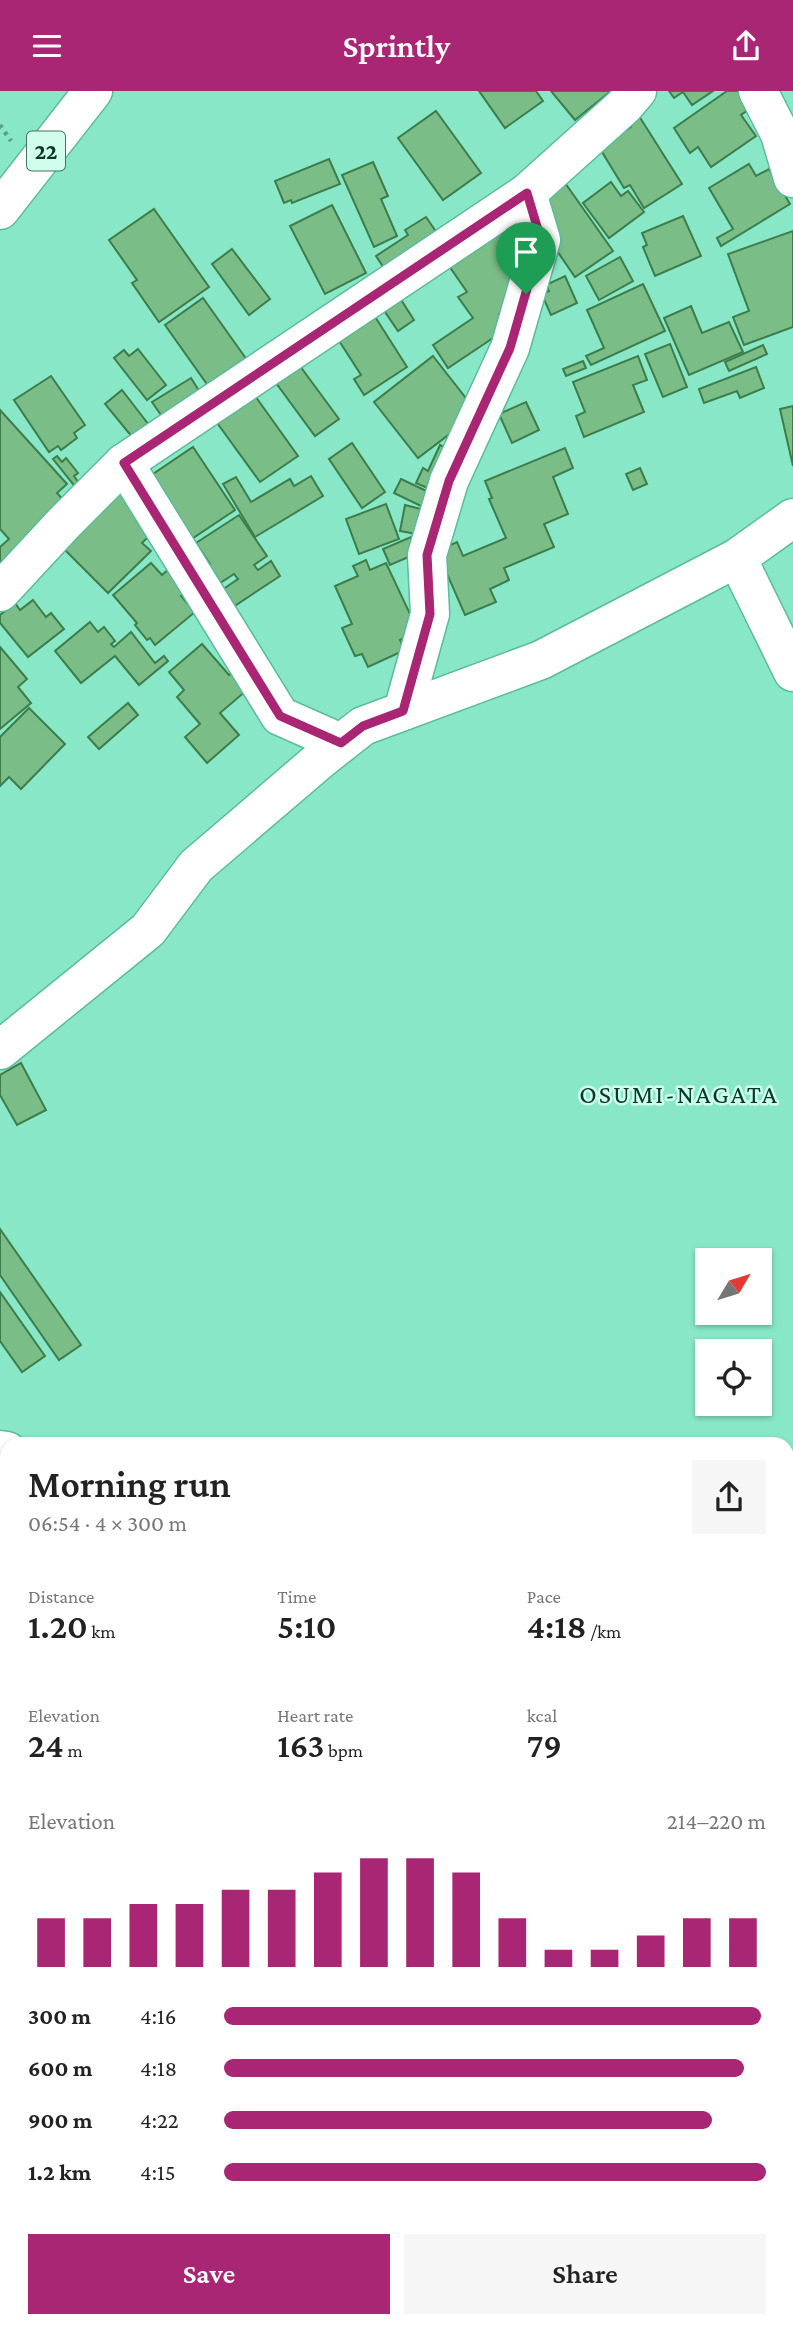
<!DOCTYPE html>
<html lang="en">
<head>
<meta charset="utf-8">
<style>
	body { margin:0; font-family:"Crimson Pro",serif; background:#f6f6f6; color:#222; height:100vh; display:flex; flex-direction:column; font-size:26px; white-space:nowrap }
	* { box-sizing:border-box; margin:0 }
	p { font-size:23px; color:#767676 }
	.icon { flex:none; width:38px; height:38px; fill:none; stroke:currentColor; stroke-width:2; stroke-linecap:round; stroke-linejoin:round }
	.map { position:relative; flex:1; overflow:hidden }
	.drawer { position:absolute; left:0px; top:1346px; width:794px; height:891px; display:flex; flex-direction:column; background:#fff; border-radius:21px 21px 0 0; box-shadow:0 2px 5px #0004 }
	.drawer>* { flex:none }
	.needle { width:46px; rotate:52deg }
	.controls { position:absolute; left:695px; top:1157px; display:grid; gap:14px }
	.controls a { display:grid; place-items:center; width:77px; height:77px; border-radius:0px; background:#fff; box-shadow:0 2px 5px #0004; font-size:35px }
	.pin { position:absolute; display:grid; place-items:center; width:60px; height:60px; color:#fff; margin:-72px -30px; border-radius:50% 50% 50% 0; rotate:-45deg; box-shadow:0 0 7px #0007 }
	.pin .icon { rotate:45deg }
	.round { display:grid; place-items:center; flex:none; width:74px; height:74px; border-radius:0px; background:#f6f6f6 }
	.headline { display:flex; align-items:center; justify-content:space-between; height:119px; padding:0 28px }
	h1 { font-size:38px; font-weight:600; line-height:52px }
	.metrics { display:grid; grid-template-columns:repeat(3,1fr); gap:10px; height:119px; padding:7px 28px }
	.metrics div { display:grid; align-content:center }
	.metrics b { font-size:35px; font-weight:600 }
	.metrics small { font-size:19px; font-weight:400 }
	.metrics p { font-size:19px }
	.chart { height:196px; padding:14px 28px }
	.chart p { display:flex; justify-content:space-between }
	.chart svg { width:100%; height:126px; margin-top:7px; stroke:#a82673; stroke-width:6 }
	.action { display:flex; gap:14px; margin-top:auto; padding:14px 28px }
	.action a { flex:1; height:80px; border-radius:0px; background:#a82673; color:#fff; font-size:28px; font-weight:600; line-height:80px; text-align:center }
	.action a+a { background:#f6f6f6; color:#222 }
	ul { padding:0 28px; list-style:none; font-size:23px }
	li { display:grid; grid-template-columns:112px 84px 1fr; align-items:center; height:52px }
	li i { height:18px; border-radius:9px; background:#a82673 }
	header { display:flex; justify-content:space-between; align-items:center; height:91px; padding:0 28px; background:#a82673; color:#fff; font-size:32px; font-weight:600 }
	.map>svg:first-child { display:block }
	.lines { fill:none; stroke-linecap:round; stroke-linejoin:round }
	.river { stroke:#b7aff3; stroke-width:58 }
	.building { fill:#7abd87; stroke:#3c7d4b; stroke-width:2 }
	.minor-casing { stroke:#5bbb9b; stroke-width:41 }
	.major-casing { stroke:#5bbb9b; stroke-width:41 }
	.path { stroke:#58a289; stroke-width:4.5; stroke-dasharray:3.5 5; stroke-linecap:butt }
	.minor { stroke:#fff; stroke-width:38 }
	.major { stroke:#fff; stroke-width:38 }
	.route-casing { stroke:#fff; stroke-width:14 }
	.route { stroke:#a82673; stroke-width:9 }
	.labels { text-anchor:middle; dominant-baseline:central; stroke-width:5; stroke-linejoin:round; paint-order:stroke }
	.shield { fill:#d1feec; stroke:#477264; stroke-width:2 }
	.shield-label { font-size:23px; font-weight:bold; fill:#0c3629 }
	.neighbourhood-label { font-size:26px; letter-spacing:2px; fill:#003a2b; stroke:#d1feec }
</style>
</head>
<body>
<header><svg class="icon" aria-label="menu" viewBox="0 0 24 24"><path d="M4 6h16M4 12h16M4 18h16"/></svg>Sprintly<svg class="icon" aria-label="share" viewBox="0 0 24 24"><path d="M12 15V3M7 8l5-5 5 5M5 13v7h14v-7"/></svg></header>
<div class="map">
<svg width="793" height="2236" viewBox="0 0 793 2236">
	<rect width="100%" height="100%" fill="#88e7c6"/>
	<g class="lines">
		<!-- river -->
		<g class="river">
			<polyline points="788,2124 793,2111"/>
			<polyline points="738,2236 741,2230"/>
		</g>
	</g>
	<!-- building -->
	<g class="building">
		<polygon points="479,0 536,0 543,10 505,37"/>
		<polygon points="551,0 611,0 575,29"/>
		<polygon points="669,0 713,0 692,14 683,1 674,7"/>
		<polygon points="727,0 741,0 752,16 741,24 756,45 711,76 698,56 690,62 674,37"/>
		<polygon points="436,20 481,82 443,109 398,47"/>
		<polygon points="639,25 682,93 644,117 630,94 624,97 599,56 631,36 629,32"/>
		<polygon points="329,68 340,93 292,112 291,109 284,112 275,90"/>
		<polygon points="373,71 388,105 381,108 397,145 374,156 342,84"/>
		<polygon points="749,73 756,85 769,78 790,113 721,155 717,147 733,138 709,97"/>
		<polygon points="563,89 613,160 575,186 544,141 541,104"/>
		<polygon points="611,91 621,105 628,100 644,121 609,147 583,112"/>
		<polygon points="332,114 366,182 325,203 290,135"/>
		<polygon points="154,118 209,196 159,231 132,192 137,189 109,149"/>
		<polygon points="683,125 701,165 655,185 643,156 647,154 642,142"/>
		<polygon points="426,126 439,145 386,180 376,165 408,144 405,139"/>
		<polygon points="512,128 528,151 509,164 515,172 511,175 522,191 516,211 499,223 508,237 448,277 433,254 473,227 458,206 467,201 447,172"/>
		<polygon points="793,140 793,236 744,254 733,226 749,220 728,163"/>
		<polygon points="232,158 270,208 249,224 212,173"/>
		<polygon points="620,166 633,190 599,209 586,185"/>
		<polygon points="565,185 577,212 551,224 542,204 549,200 546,194"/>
		<polygon points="643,193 665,240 591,274 586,265 604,257 587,219"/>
		<polygon points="398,204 414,229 398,240 381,215"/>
		<polygon points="203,207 247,269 209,296 165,234"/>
		<polygon points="691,215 702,242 729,231 743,261 689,284 664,227"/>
		<polygon points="372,221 407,276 364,304 354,288 361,284 336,245"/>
		<polygon points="670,253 687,296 663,306 645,263"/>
		<polygon points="763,254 767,263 729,280 725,271"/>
		<polygon points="138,258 166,294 147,309 114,267 124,259 129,265"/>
		<polygon points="433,265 472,315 464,332 418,367 374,311"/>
		<polygon points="638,265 647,289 633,294 644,321 584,346 576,325 585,321 573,291"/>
		<polygon points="583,270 586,277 566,285 563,278"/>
		<polygon points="300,275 339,328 315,345 276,292"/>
		<polygon points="756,276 764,297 740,307 737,300 704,312 699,298"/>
		<polygon points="51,285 85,334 74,342 77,347 61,359 58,355 49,361 14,309"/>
		<polygon points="191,287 201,303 163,327 152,311"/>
		<polygon points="122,299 149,334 133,347 105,313"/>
		<polygon points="253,302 298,365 260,391 215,329"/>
		<polygon points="526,311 539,339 512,352 499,323"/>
		<polygon points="793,315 793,375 780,318"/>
		<polygon points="0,319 67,393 57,402 65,411 0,481 0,456 9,448 0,438"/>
		<polygon points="352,352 385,401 362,417 329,368"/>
		<polygon points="440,354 453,361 434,400 416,392 423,377 428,380"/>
		<polygon points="193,356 235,419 193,447 150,385"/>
		<polygon points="565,357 573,377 553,386 568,423 544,433 554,456 504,477 509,489 490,498 496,511 465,524 437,460 457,451 463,465 506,447 489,408 492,407 485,390"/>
		<polygon points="57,365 62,371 66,367 78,382 74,385 81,395 77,398 53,368"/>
		<polygon points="640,377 647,393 633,399 626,383"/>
		<polygon points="311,385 323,405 255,446 223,393 236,386 251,411 290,388 294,395"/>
		<polygon points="401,388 433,403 425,417 394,402"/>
		<polygon points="118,396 156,438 142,452 151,460 108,502 63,457"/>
		<polygon points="386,413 399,448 359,463 346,428"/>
		<polygon points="405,414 421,418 416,443 400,440"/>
		<polygon points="239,424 267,465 254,474 258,479 271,470 280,485 230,518 219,501 238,488 234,483 217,494 206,476 210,473 196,452"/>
		<polygon points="411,446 418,462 390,474 383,458"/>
		<polygon points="366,469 370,479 386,472 418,540 400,549 405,559 368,576 362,563 355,565 342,537 352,533 335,495 358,485 353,475"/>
		<polygon points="151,472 162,484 170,477 189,499 181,505 195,521 155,554 150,547 147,549 135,534 137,532 113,504"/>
		<polygon points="33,509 46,526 51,522 64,538 28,566 0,532 0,524 15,512 20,519"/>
		<polygon points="90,531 98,541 104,536 115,550 111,553 114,556 131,541 155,572 164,565 168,570 139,594 115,565 81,592 55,560"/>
		<polygon points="202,553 229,584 232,581 247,599 220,622 239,644 207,672 185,646 200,633 177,606 184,599 169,581"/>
		<polygon points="0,556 27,588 18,596 31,612 0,638"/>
		<polygon points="128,612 138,624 99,658 88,646"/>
		<polygon points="29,617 65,653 21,698 9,686 0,695 0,646"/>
		<polygon points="21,972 46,1019 17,1034 0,1004 0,984"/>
		<polygon points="0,1138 81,1254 59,1269 0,1184"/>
		<polygon points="0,1201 45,1265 22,1281 0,1250"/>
		<polygon points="0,2146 7,2155 7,2180 0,2186"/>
	</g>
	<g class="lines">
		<!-- minor casing -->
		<g class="minor-casing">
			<g id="minor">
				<polyline points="758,0 780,43 793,87"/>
				<polyline points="124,372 280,625 341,652"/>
				<polyline points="737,467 793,581"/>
				<polyline points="0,501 64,432 124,372 527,102 625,14 637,0"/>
				<polyline points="403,620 430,523 427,464 449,390 510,257 541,149 527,102"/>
				<polyline points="0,959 148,839 196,775 321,668 363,635 541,569 737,467 793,427"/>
				<polyline points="0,1359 7,1360"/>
				<polyline points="0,1951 7,1941"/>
			</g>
		</g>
		<!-- major casing -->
		<g class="major-casing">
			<polyline id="major" points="0,119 93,0"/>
		</g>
		<!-- path -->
		<g class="path">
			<polyline points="0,34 11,50"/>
			<polyline points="787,2236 793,2222"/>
		</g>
		<!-- minor -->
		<use href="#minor" class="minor"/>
		<!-- major -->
		<use href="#major" class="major"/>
	</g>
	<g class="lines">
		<!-- route casing -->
		<g class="route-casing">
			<polygon id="route" points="527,102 541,149 510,257 449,390 427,464 430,523 403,620 363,635 341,652 280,625 124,372"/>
		</g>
		<!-- route -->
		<use href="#route" class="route"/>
	</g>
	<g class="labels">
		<!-- shield labels -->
		<rect class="shield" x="27" y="40.5" width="38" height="39" rx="5"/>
		<g class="shield-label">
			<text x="46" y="60">22</text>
		</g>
		<!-- neighbourhood labels -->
		<g class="neighbourhood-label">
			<text x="679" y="1003">OSUMI-NAGATA</text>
		</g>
	</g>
</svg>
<div class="controls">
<a><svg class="needle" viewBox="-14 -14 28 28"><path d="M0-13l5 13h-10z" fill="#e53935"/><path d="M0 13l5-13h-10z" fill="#767676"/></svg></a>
<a><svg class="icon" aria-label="locate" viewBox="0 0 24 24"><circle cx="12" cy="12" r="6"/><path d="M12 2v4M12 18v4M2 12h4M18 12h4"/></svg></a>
</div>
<div class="pin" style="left:526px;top:203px;background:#1e9e55"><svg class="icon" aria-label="arrive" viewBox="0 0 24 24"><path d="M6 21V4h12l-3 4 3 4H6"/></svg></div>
<section class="drawer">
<div class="headline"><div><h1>Morning run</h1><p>06:54 · 4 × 300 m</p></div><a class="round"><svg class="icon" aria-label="share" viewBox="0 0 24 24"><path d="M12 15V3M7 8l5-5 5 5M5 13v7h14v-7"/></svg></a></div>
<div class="metrics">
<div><p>Distance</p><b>1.20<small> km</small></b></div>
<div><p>Time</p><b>5:10</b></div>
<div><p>Pace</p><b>4:18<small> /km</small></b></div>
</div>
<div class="metrics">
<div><p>Elevation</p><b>24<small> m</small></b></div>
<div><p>Heart rate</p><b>163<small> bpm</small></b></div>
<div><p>kcal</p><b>79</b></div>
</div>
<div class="chart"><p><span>Elevation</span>214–220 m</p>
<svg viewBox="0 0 160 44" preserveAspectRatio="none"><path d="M5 44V27M15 44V27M25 44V22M35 44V22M45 44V17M55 44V17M65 44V11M75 44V6M85 44V6M95 44V11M105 44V27M115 44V38M125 44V38M135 44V33M145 44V27M155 44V27"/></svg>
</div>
<ul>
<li><b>300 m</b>4:16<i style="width:99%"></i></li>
<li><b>600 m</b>4:18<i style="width:96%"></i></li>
<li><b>900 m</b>4:22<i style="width:90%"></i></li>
<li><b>1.2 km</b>4:15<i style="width:100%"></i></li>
</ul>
<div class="action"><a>Save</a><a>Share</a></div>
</section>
</div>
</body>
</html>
